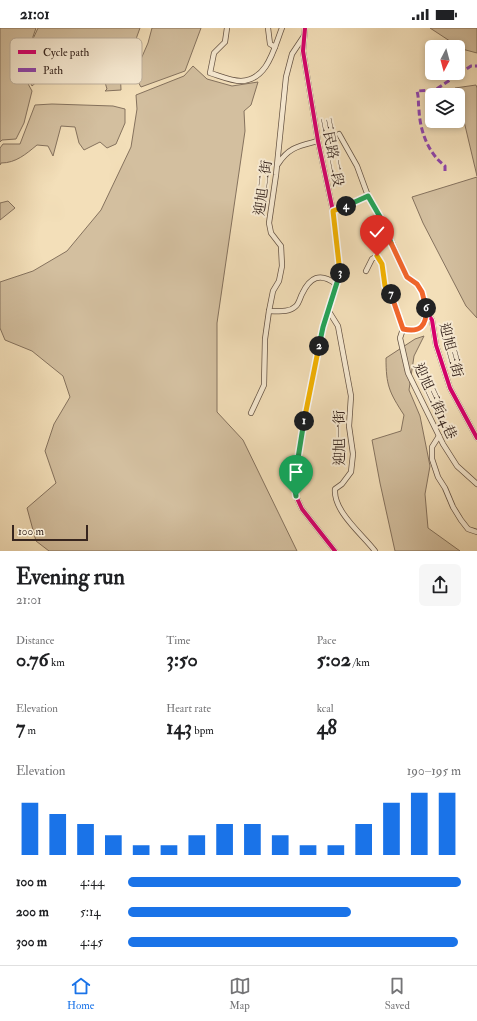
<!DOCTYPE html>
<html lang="en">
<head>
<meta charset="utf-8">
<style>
	body { margin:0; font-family:"IM FELL Double Pica","Noto Serif TC",serif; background:#f6f6f6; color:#202124; height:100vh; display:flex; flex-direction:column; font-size:15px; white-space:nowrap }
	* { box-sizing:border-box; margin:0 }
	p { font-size:13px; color:#757577 }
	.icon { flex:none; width:22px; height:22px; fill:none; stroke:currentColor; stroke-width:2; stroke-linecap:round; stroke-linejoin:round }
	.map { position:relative; height:523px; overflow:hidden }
	.drawer { display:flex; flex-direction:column; background:#fff; flex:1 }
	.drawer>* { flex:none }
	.needle { width:26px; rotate:186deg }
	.controls { position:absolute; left:425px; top:12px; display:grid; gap:8px }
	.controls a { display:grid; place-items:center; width:40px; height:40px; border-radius:6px; background:#fff; box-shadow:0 2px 6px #0003; font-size:20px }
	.scale { position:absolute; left:12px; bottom:10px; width:76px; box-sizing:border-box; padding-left:4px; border:2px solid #37251e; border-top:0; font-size:11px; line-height:14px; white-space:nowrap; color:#37251e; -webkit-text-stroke:3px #f7ead2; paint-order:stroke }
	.pin { position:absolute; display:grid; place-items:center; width:34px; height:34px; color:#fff; margin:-41px -17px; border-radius:50% 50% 50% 0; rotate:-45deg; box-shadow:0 0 4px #0007 }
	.pin .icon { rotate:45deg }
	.km { position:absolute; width:20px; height:20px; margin:-10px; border-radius:50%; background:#222; color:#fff; font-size:11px; line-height:20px; text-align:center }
	.round { display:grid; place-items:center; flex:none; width:42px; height:42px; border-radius:6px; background:#f6f6f6 }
	.head { display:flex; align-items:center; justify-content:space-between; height:68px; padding:0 16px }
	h1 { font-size:22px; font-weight:800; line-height:30px }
	.stats { display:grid; grid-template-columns:repeat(3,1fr); gap:6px; height:68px; padding:4px 16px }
	.stats div { display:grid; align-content:center }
	.stats b { font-size:20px; font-weight:800 }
	.stats small { font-size:11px; font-weight:400 }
	.stats p { font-size:11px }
	.chart { height:112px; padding:8px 16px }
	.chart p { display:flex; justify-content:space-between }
	.chart svg { width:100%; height:72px; margin-top:4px; stroke:#1a73e8; stroke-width:6 }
	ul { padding:0 16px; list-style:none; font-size:13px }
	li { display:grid; grid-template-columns:64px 48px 1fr; align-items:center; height:30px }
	li i { height:10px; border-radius:5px; background:#1a73e8 }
	.status { display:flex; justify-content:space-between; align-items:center; height:28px; padding:0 20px; background:#fff; direction:ltr }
	.status svg { height:11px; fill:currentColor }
	.menu { display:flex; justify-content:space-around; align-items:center; height:56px; border-top:1px solid #e0e0e0; background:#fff; font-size:11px; color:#757577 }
	.menu a { display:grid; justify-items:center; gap:2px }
	.menu .current { color:#1a73e8 }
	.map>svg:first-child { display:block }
	.green { fill:#d3bf9f; stroke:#85725e }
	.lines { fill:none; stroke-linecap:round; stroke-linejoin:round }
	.minor-casing { stroke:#665445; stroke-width:6 }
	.minor { stroke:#f7ead2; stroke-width:4.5 }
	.quiet { stroke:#8e44ad; stroke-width:3; stroke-dasharray:6 3; stroke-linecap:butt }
	.cycleway-casing { stroke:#f7ead2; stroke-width:6 }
	.cycleway { stroke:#d6006c; stroke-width:4 }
	.split-1-casing { stroke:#fff; stroke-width:8 }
	.split-2-casing { stroke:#fff; stroke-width:8 }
	.split-3-casing { stroke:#fff; stroke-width:8 }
	.split-4-casing { stroke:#fff; stroke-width:8 }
	.split-5-casing { stroke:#fff; stroke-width:8 }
	.split-6-casing { stroke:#fff; stroke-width:8 }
	.split-7-casing { stroke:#fff; stroke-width:8 }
	.split-8-casing { stroke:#fff; stroke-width:8 }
	.split-1 { stroke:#22a559; stroke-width:5 }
	.split-2 { stroke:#f5b400; stroke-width:5 }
	.split-3 { stroke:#22a559; stroke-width:5 }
	.split-4 { stroke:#f5b400; stroke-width:5 }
	.split-5 { stroke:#22a559; stroke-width:5 }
	.split-6 { stroke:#f0652b; stroke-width:5 }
	.split-7 { stroke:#f0652b; stroke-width:5 }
	.split-8 { stroke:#f5b400; stroke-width:5 }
	.labels { text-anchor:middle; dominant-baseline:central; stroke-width:4; stroke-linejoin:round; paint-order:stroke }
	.street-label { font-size:14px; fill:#37251e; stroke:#f7ead2 }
	.key { fill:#f7ead2; stroke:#bdaf9c; stroke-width:1 }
	.key-label { font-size:11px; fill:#37251e }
</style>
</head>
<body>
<div class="status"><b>21:01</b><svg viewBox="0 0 49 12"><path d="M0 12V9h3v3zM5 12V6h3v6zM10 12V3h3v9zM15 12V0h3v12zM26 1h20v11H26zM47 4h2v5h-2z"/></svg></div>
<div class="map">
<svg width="477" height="523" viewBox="0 0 477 523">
	<rect width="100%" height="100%" fill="#f3dfb9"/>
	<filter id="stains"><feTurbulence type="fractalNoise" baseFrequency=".005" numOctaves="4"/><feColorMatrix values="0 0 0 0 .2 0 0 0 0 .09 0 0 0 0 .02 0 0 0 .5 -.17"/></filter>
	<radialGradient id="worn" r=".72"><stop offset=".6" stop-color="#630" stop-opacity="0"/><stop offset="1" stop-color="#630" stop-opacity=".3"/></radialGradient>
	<!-- green -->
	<g class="green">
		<polygon points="0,0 36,0 21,43 32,63 24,95 16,111 2,112 0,114"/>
		<polygon points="38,0 140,0 132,22 120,39 121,62 105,63 107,61 104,51 75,55 57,36 32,58 24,41 32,13"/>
		<polygon points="152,0 201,0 185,43 141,59 134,47 148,15"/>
		<polygon points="430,0 477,0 477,25 462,21"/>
		<polygon points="193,38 207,51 232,58 258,54 251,77 244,83 245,103 217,295 217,384 243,412 297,523 49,523 36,513 27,480 56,455 45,423 54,396 70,369 63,348 32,323 5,312 0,300 0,254 33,243 67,223 101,182 131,119 137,81 136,67 184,48"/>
		<polygon points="476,57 477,60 477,148 463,89 458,80 458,67 454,67 455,60"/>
		<path d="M 52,76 L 113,78 L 125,81 L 125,95 L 116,116 L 107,120 L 100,114 L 84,122 L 79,115 L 75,99 L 61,98 L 53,128 L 48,118 L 37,117 C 26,126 16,135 1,135 L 0,137 L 0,120 L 3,116 L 20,116 L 35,77 Z"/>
		<polygon points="477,149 477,290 466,278 423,195 412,169"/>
		<polygon points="8,173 15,180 0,192 0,175"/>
		<path d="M 424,308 L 414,328 L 409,362 L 420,388 L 430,438 L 425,466 L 428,500 L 460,523 L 395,523 L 380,455 L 372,412 L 401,403 L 404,387 C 389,364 386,357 386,330 L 415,311 Z"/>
	</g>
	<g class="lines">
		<!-- minor casing -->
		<g class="minor-casing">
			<g id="minor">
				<path d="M 227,0 L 225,14 L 214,25 L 210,45 C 220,48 231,53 241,53 C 268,52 274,20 282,0"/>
				<polyline points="268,0 270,16 275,19"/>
				<polyline points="305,0 303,23 318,113 333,183 340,243 323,299 301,409 294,455 296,468 302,481 335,523"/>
				<polyline points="339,106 357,138 368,168"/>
				<path d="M 278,136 C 289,119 299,118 318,113"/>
				<polyline points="333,183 368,168 383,194 407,249 417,256 422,264 426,283 432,292 436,317 450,360 477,410"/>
				<polyline points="366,243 372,231 377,228 382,236 385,257 391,265 403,301"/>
				<path d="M 328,282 L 338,298 L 351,368 L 349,398 L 353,426 L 351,444 L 342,456 L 335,461 C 333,483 362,506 375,523"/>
				<path d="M 269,283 C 278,283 289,285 296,278 C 299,275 300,270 302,266 C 310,249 320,244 336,256"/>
				<path d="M 426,283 C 424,300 420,305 403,301 L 400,310 L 408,345 L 443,416 L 457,438 L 477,456"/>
				<polyline points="251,385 264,357 265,311 269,283 273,263 279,253 282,238 281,218 271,205 269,195 276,147 286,49 292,26 304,8"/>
				<polyline points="439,408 432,419 432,431 438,449 445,460 453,479 461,492 468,501 477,504"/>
			</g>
		</g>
		<!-- minor -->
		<use href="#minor" class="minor"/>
		<!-- quiet -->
		<path class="quiet" d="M 445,143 L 445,138 C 428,125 420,103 419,82 C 418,75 419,70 417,63 L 435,62 L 471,38 L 477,38"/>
		<!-- cycleway casing -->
		<g class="cycleway-casing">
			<g id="cycleway">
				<polyline points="305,0 303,23 318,113 333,183 340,243 323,299 301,409 294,455 296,468 302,481 335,523"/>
				<polyline points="333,183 368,168 383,194 407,249 417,256 422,264 426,283 432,292 436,317 450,360 477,410"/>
			</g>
		</g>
		<!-- cycleway -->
		<use href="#cycleway" class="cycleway"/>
	</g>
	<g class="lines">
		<!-- split-1 casing -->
		<g class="split-1-casing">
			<polyline id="split-1" points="296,468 294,455 304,393"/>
		</g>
		<!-- split-2 casing -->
		<g class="split-2-casing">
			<polyline id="split-2" points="304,393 319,318"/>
		</g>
		<!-- split-3 casing -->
		<g class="split-3-casing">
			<polyline id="split-3" points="319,318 323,299 340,245"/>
		</g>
		<!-- split-4 casing -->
		<g class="split-4-casing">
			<polyline id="split-4" points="340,245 333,183 346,178"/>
		</g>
		<!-- split-5 casing -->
		<g class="split-5-casing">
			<polyline id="split-5" points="346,178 368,168 383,194 391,215"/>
		</g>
		<!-- split-6 casing -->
		<g class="split-6-casing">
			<polyline id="split-6" points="391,215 407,249 417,256 422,264 426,280"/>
		</g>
		<!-- split-7 casing -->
		<g class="split-7-casing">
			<path id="split-7" d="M 391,266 L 403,301 C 420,305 427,298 426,280"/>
		</g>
		<!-- split-8 casing -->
		<g class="split-8-casing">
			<polyline id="split-8" points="377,228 382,236 385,258 391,266"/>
		</g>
		<!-- split-1 -->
		<use href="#split-1" class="split-1"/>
		<!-- split-2 -->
		<use href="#split-2" class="split-2"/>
		<!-- split-3 -->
		<use href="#split-3" class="split-3"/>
		<!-- split-4 -->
		<use href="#split-4" class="split-4"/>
		<!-- split-5 -->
		<use href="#split-5" class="split-5"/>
		<!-- split-6 -->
		<use href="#split-6" class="split-6"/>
		<!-- split-7 -->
		<use href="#split-7" class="split-7"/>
		<!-- split-8 -->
		<use href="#split-8" class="split-8"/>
	</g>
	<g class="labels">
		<!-- street labels -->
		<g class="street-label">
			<text transform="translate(332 124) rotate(79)">三民路二段</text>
			<text transform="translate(263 160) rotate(-82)">迎旭二街</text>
			<text transform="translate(451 322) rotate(75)">迎旭三街</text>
			<text transform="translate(435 373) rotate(65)">迎旭三街14巷</text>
			<text transform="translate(339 410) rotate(-90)">迎旭一街</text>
		</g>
	</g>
	<!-- legend -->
	<rect x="10" y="10" width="132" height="46" rx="6" class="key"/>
	<rect x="18" y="22" width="18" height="4" fill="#d6006c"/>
	<rect x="18" y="40" width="18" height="4" fill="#8e44ad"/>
	<g class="key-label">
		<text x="43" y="28">Cycle path</text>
		<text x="43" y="46">Path</text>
	</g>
	<rect width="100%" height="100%" filter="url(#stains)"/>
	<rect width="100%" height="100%" fill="url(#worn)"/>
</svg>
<div class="controls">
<a><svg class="needle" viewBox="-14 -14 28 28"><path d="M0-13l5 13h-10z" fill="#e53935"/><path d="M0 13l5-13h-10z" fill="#757577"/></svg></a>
<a><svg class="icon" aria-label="layers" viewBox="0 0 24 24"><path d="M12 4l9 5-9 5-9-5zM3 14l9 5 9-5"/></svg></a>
</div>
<div class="scale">100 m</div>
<div class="pin" style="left:296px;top:468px;background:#1e9e55"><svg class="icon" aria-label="arrive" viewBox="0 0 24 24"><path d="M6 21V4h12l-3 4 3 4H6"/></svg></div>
<div class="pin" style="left:377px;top:228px;background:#d93025"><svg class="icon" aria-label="check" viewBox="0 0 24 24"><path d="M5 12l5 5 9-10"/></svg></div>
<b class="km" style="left:304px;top:393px">1</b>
<b class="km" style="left:319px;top:318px">2</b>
<b class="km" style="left:340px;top:245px">3</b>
<b class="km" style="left:346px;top:178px">4</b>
<b class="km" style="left:426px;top:280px">6</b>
<b class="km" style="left:391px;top:266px">7</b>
</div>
<section class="drawer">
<div class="head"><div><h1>Evening run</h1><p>21:01</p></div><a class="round"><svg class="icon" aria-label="share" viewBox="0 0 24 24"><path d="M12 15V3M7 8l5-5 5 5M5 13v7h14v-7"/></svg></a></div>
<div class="stats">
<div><p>Distance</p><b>0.76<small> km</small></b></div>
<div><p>Time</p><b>3:50</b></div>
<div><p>Pace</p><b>5:02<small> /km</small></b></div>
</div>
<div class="stats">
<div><p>Elevation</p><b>7<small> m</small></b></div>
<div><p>Heart rate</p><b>143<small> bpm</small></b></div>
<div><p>kcal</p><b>48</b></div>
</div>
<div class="chart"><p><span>Elevation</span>190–195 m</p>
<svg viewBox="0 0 160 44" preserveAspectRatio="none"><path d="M5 44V12M15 44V19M25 44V25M35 44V32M45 44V38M55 44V38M65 44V32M75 44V25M85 44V25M95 44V32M105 44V38M115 44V38M125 44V25M135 44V12M145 44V6M155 44V6"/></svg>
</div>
<ul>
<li><b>100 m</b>4:44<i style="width:100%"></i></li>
<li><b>200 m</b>5:14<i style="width:67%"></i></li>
<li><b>300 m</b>4:45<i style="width:99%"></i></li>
</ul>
</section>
<nav class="menu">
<a class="current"><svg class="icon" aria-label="home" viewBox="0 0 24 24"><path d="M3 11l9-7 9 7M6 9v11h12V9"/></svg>Home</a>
<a><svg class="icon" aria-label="map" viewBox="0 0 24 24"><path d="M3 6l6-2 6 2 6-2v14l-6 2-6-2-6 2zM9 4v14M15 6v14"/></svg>Map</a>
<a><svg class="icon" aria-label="saved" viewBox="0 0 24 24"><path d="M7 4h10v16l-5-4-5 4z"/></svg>Saved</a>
</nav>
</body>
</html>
